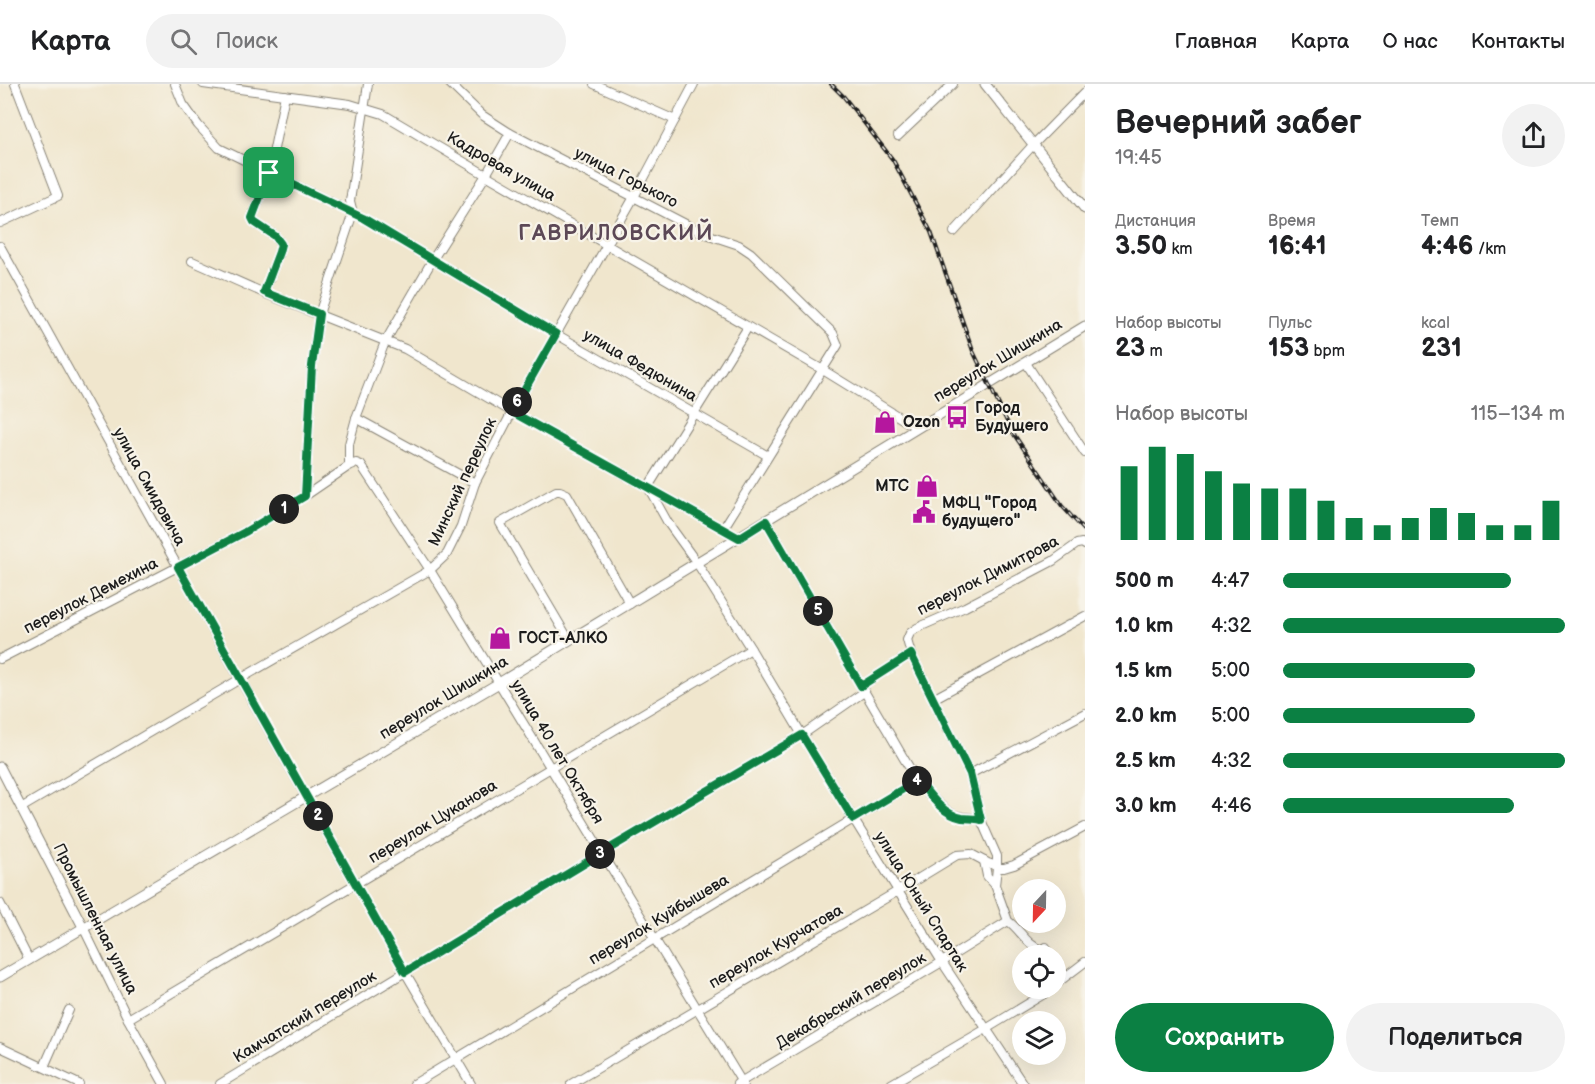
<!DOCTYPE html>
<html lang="ru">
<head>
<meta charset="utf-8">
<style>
	body { margin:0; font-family:"Balsamiq Sans",sans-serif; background:#f2f2f2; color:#202124; height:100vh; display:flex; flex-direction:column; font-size:22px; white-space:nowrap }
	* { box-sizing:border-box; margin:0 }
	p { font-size:20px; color:#757577 }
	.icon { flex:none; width:33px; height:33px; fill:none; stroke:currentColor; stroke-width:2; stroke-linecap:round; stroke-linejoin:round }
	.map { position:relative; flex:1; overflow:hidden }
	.side { display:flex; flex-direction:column; background:#fff; width:510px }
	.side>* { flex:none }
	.needle { width:39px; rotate:202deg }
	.buttons { position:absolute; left:1012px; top:795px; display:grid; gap:12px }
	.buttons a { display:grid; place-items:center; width:54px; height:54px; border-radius:50%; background:#fff; box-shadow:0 6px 24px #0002; font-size:30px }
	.pin { position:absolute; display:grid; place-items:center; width:51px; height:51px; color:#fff; margin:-26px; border-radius:12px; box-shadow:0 3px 9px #0006 }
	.km { position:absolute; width:30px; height:30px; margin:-15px; border-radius:50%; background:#222; color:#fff; font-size:16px; line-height:30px; text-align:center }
	.round { display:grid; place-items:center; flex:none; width:63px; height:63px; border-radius:32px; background:#f2f2f2 }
	.overview { display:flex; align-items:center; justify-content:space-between; height:102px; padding:0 30px }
	h1 { font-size:33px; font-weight:700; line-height:45px }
	.figures { display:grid; grid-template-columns:repeat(3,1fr); gap:9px; height:102px; padding:6px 30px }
	.figures div { display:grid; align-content:center }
	.figures b { font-size:26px; font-weight:700 }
	.figures small { font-size:16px; font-weight:400 }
	.figures p { font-size:16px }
	.chart { height:168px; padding:12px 30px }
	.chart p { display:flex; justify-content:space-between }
	.chart svg { width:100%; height:108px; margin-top:6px; stroke:#0b8043; stroke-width:6 }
	.button { display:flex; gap:12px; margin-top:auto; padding:12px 30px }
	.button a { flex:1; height:69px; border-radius:36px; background:#0b8043; color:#fff; font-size:24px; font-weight:700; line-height:69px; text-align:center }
	.button a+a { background:#f2f2f2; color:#202124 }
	ul { padding:0 30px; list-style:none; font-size:20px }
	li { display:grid; grid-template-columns:96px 72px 1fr; align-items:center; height:45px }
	li i { height:15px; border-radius:8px; background:#0b8043 }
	header { display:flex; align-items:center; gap:36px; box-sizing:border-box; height:84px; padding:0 30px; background:#fff; border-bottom:2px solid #e0e0e0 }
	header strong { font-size:28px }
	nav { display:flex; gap:33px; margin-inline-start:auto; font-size:21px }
	.search { width:420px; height:54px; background:#f2f2f2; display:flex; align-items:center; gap:15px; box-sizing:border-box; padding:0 21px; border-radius:33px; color:#757577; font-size:22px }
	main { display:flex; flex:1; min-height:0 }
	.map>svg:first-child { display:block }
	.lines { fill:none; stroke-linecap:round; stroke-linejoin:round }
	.minor-casing { stroke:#868174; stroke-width:10 }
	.major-casing { stroke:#868174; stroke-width:11 }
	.minor { stroke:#fff; stroke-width:8 }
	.major { stroke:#fff; stroke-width:9 }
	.rail-casing { stroke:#1c1c1c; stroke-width:4 }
	.rail { stroke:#f7f3e8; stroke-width:1.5; stroke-dasharray:4.5; stroke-linecap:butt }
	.route-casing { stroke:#fff; stroke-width:12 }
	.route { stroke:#0b8043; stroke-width:8 }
	.labels { text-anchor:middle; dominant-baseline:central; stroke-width:4.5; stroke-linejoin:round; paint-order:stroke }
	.street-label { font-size:16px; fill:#1c1c1c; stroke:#f7f3e8 }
	.poi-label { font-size:16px; font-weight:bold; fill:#1c1c1c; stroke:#f7f3e8; text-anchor:start }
	.district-label { font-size:22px; font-weight:bold; letter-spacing:1.5px; fill:#5c4856; stroke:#f7f3e8 }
</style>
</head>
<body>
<header>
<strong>Карта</strong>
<div class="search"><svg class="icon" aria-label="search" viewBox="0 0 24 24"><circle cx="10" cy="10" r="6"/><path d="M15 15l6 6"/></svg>Поиск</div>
<nav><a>Главная</a><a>Карта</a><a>О нас</a><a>Контакты</a></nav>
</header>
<main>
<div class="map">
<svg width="1085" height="1000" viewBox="0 0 1085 1000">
	<rect width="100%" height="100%" fill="#f7f3e8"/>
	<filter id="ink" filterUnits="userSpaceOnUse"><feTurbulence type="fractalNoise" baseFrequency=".0167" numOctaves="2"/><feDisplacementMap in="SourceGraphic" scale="12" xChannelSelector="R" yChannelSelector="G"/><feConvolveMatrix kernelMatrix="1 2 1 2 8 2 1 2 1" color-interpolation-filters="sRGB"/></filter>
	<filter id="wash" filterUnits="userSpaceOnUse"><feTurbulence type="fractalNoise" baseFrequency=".008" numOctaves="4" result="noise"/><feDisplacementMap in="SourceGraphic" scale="24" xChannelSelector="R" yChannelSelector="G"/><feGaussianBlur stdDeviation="1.35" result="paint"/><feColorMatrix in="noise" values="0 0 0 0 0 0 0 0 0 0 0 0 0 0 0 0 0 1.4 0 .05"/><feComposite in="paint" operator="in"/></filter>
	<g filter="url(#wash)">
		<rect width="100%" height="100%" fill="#f0e6cd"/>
	</g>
	<g filter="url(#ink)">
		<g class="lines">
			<!-- minor casing -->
			<g class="minor-casing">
				<g id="minor">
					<polyline points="175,0 183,20 198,41 219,64 363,134 556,250 768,372"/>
					<polyline points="203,0 350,20 383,30 486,91 823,286 917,344"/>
					<polyline points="450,0 482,31 510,49 703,149 739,161 751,169 833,249 838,261 723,445"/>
					<polyline points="594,0 675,36"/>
					<polyline points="510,49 486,91 433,175 385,258 356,334 349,360 349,382 356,379 361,381 430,486 743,1000"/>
					<polyline points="898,52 953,0"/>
					<polyline points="0,139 58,112 15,0"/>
					<polyline points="954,148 1033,61 1085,8"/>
					<polyline points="0,162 240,595 405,888 471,1000"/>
					<polyline points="192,177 264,209 405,265 512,328 739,454"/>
					<polyline points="264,209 279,168 281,160 275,152 254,138 252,134 269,89 285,11"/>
					<polyline points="748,243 648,403 668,439 697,479 751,565 817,676 942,878 1023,1000"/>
					<polyline points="1026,279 1085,369"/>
					<polyline points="356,334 475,399"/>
					<polyline points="305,412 312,282 319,230 353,129 350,117 368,0"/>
					<path d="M 766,437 C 805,504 843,572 883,639 C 900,666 915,700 940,721 C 956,736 963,731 981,736"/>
					<polyline points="569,556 500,439 556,407 560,407 567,410 630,520"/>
					<polyline points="0,575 245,448 305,412 349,382"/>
					<polyline points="861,602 911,570"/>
					<polyline points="933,615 1085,532"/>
					<polyline points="970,690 1085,629"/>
					<polyline points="21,724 240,595 430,486 447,470 461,442 475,399 512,328 634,113 694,0"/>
					<polyline points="984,777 987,792 995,801"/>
					<polyline points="997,784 1004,784 1014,781 1085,743"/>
					<polyline points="0,819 29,876"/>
					<polyline points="83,843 128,935 164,1000"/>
					<path d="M 1046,863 L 1042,866 C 1026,861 1021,846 1008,837 L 995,801 L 997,784 L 997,772 L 981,736 L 970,690 L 911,570 L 907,556 L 910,549 L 917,544 L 965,523 L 1053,477 L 1077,460 L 1082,459 L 1085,461"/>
					<polyline points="1056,900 1085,878"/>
					<polyline points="128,935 751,565"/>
					<polyline points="0,963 79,1000"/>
					<polyline points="44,983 69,926"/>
					<polyline points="220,1000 602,769 802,651 864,608"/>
					<polyline points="414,1000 918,696"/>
					<polyline points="571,1000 898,807 957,771 971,770 988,779 997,782"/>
					<polyline points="737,1000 942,878 1008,837"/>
					<polyline points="891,1000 986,945 1044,910 1050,904"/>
				</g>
			</g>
			<!-- major casing -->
			<g class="major-casing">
				<g id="major">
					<polyline points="985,0 1085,125"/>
					<polyline points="0,683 83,843"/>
					<polyline points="0,893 499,599 1085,242"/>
				</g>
			</g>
			<!-- minor -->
			<use href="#minor" class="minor"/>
			<!-- major -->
			<use href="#major" class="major"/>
			<!-- rail casing -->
			<g class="rail-casing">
				<polyline id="rail" points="831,0 844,13 893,76 931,148 973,267 1011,346 1062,422 1085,447"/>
			</g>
			<!-- rail -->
			<use href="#rail" class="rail"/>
		</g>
	</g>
	<g class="lines" filter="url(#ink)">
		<!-- route casing -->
		<g class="route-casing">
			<path id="route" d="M 269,89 L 363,134 L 556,250 L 512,328 L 739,454 L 766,437 L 861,602 L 911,570 L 970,690 L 981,736 C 975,734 969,735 962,734 C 942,730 930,711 918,696 L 853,735 L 802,651 L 602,769 L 405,888 L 178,483 L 245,448 L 305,412 L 312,282 L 319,230 L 264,208 L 279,168 L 281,160 L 275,152 L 254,138 L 252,134 Z"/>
		</g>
		<!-- route -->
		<use href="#route" class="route"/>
	</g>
	<!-- icons -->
	<defs>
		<g id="bus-bare" transform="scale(1.8)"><path d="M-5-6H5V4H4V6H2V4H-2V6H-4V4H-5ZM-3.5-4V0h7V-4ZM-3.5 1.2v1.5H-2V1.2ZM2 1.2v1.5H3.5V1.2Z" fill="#b5179e" stroke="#f7f3e8" stroke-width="2.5" paint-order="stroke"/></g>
		<g id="shop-bare" transform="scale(1.8)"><path d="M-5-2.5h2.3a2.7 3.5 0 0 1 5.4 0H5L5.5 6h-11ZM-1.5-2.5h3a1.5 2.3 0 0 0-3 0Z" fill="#b5179e" stroke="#f7f3e8" stroke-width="2.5" paint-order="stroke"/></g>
		<g id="civic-bare" transform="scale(1.8)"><path d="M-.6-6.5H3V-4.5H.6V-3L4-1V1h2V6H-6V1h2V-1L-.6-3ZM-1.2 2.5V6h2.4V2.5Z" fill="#b5179e" stroke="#f7f3e8" stroke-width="2.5" paint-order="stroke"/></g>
	</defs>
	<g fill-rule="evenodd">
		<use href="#bus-bare" x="957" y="333"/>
		<use href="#shop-bare" x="885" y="338"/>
		<use href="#shop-bare" x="927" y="402"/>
		<use href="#civic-bare" x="924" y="428"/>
		<use href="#shop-bare" x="500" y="554"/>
	</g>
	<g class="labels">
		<!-- street labels -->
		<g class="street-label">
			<text transform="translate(501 83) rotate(30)">Кадровая улица</text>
			<text transform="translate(626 94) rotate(27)">улица Горького</text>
			<text transform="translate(998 277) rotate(-31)">переулок Шишкина</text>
			<text transform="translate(640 282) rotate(30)">улица Федюнина</text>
			<text transform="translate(463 398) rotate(-65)">Минский переулок</text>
			<text transform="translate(149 403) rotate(61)">улица Смидовича</text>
			<text transform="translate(988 492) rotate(-27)">переулок Димитрова</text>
			<text transform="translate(91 512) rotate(-27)">переулок Демехина</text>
			<text transform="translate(444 614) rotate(-31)">переулок Шишкина</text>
			<text transform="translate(557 668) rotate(59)">улица 40 лет Октября</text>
			<text transform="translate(433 738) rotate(-31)">переулок Цуканова</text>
			<text transform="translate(921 818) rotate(58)">улица Юный Спартак</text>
			<text transform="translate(95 835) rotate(63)">Промышленная улица</text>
			<text transform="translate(659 836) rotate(-31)">переулок Куйбышева</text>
			<text transform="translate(776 863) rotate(-30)">переулок Курчатова</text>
			<text transform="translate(851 917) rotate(-31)">Декабрьский переулок</text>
			<text transform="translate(305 933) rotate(-31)">Камчатский переулок</text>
		</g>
		<!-- poi labels -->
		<g class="poi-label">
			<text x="975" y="324">Город<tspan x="975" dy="18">Будущего</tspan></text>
			<text x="903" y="338">Ozon</text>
			<text x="909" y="402" text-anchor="end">МТС</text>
			<text x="942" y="419">МФЦ "Город<tspan x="942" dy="18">будущего"</tspan></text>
			<text x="518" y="554">ГОСТ-АЛКО</text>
		</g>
		<!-- district labels -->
		<g class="district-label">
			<text x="616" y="149">ГАВРИЛОВСКИЙ</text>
		</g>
	</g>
</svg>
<div class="buttons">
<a><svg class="needle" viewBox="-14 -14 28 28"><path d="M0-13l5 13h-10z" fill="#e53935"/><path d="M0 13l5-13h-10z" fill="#757577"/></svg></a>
<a><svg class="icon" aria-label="locate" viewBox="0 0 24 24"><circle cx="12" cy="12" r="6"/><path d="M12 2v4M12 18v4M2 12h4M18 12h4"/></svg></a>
<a><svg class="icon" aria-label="layers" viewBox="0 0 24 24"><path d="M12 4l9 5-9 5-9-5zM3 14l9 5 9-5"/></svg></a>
</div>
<div class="pin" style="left:269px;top:89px;background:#1e9e55"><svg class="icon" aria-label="arrive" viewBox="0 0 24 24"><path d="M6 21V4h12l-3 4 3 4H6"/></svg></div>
<b class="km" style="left:284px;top:425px">1</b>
<b class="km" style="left:318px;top:732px">2</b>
<b class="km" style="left:600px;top:770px">3</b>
<b class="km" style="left:917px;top:697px">4</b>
<b class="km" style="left:818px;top:527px">5</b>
<b class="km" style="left:517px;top:318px">6</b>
</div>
<section class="side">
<div class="overview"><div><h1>Вечерний забег</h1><p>19:45</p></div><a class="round"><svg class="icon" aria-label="share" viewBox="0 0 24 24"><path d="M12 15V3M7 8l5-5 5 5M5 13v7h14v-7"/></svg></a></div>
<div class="figures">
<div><p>Дистанция</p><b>3.50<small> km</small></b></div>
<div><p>Время</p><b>16:41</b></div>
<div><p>Темп</p><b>4:46<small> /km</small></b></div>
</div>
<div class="figures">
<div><p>Набор высоты</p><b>23<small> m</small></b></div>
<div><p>Пульс</p><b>153<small> bpm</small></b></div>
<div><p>kcal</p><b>231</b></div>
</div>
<div class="chart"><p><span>Набор высоты</span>115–134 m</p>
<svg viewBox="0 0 160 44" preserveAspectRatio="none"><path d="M5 44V14M15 44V6M25 44V9M35 44V16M45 44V21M55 44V23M65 44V23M75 44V28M85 44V35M95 44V38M105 44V35M115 44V31M125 44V33M135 44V38M145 44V38M155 44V28"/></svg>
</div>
<ul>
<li><b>500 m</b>4:47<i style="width:81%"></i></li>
<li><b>1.0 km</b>4:32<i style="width:100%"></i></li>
<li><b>1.5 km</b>5:00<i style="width:68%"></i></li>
<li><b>2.0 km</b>5:00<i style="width:68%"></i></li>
<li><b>2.5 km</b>4:32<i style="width:100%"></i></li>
<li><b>3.0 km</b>4:46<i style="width:82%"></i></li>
</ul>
<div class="button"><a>Сохранить</a><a>Поделиться</a></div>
</section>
</main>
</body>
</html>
